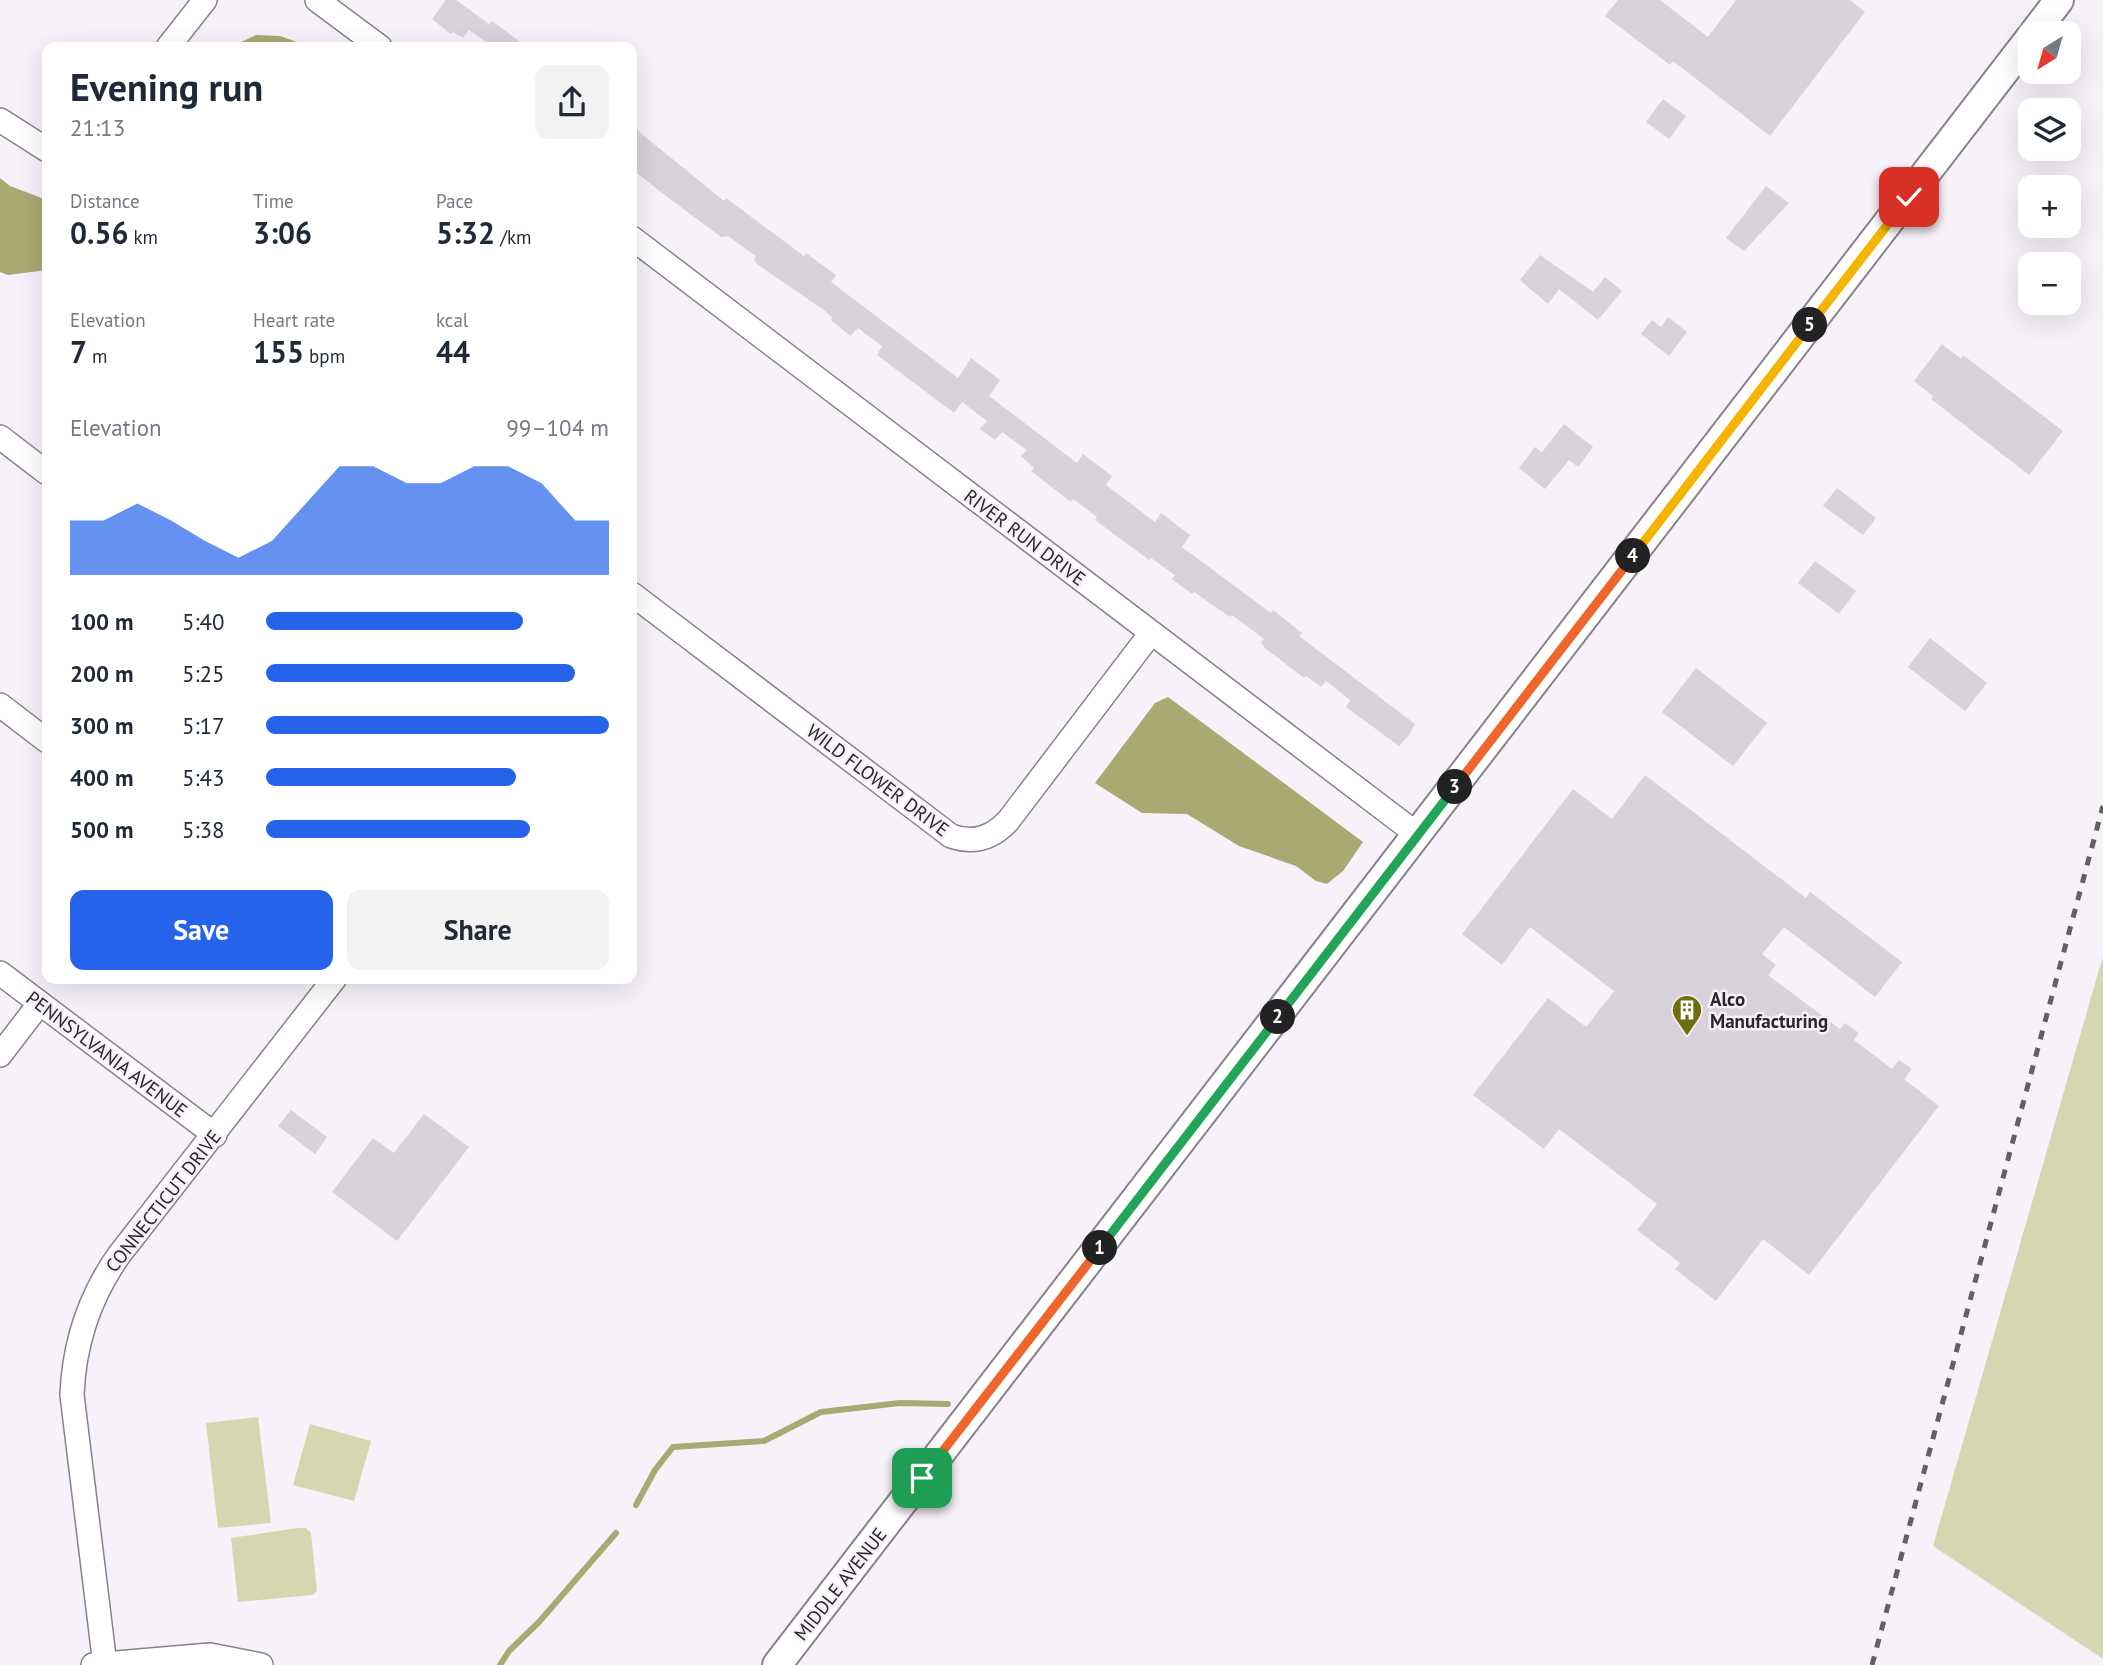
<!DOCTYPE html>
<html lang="en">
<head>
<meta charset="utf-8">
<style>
	body { margin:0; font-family:"PT Sans",sans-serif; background:#f2f2f3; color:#1f2937; height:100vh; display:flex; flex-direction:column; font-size:26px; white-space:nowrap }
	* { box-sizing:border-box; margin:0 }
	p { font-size:23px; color:#747a83 }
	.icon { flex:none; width:38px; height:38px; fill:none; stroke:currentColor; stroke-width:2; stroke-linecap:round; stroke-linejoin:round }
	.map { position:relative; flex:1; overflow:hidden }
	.sheet { position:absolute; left:42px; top:42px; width:595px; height:942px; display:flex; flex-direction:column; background:#fff; border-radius:14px; box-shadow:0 7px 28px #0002 }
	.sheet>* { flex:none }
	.needle { width:46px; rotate:217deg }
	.buttons { position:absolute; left:2018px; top:21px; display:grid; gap:14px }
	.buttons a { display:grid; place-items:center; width:63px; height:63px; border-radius:14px; background:#fff; box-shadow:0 7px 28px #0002; font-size:35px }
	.pin { position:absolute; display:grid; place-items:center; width:60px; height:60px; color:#fff; margin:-30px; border-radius:14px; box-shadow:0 4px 10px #0006 }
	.km { position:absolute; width:35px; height:35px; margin:-18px; border-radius:50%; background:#222; color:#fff; font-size:19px; line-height:35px; text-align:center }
	.round { display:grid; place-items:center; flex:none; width:74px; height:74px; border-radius:14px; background:#f2f2f3 }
	.summary { display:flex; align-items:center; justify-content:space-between; height:119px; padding:0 28px }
	h1 { font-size:38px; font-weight:600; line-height:52px }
	.stats { display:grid; grid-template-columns:repeat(3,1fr); gap:10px; height:119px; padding:7px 28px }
	.stats div { display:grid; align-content:center }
	.stats b { font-size:30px; font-weight:600 }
	.stats small { font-size:19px; font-weight:400 }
	.stats p { font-size:19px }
	.chart { height:196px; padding:14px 28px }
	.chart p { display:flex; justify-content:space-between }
	.chart svg { width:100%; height:126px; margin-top:7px; fill:#2563eb; opacity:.7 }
	.button { display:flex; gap:14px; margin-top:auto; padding:14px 28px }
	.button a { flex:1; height:80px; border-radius:14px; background:#2563eb; color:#fff; font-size:28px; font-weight:600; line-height:80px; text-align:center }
	.button a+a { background:#f2f2f3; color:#1f2937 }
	ul { padding:0 28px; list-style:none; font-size:23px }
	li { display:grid; grid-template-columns:112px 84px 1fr; align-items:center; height:52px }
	li i { height:18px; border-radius:9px; background:#2563eb }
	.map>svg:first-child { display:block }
	.green { fill:#d5d7b1 }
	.water { fill:#a8aa72 }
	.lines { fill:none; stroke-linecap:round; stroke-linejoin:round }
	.stream { stroke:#a8aa72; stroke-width:6 }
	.building { fill:#d8d2da }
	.minor-casing { stroke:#88828a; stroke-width:26 }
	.tertiary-casing { stroke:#88828a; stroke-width:32 }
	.minor { stroke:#fff; stroke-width:23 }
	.tertiary { stroke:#fff; stroke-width:28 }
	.rail { stroke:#636065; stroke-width:5; stroke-dasharray:9 9; stroke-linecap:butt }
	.split-1-casing { stroke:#fff; stroke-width:14 }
	.split-2-casing { stroke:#fff; stroke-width:14 }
	.split-3-casing { stroke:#fff; stroke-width:14 }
	.split-4-casing { stroke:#fff; stroke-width:14 }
	.split-5-casing { stroke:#fff; stroke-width:14 }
	.split-6-casing { stroke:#fff; stroke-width:14 }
	.split-1 { stroke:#f0652b; stroke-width:9 }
	.split-2 { stroke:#22a559; stroke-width:9 }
	.split-3 { stroke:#22a559; stroke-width:9 }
	.split-4 { stroke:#f0652b; stroke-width:9 }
	.split-5 { stroke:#f5b400; stroke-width:9 }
	.split-6 { stroke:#f5b400; stroke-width:9 }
	.labels { text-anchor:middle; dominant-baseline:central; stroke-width:5; stroke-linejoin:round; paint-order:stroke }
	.street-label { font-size:19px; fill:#29272a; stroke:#f7f1fa }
	.poi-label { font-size:19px; font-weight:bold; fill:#29272a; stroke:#f7f1fa; text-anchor:start }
</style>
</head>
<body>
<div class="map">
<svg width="2103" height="1665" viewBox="0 0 2103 1665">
	<rect width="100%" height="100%" fill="#f7f1fa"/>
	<!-- green -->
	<g class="green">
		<polygon points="2103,956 2103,1659 1933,1546"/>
		<polygon points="258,1417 271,1523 218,1528 206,1423"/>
		<polygon points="310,1424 371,1441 354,1501 293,1485"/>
		<polygon points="298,1528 306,1528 311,1533 317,1591 313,1595 238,1602 231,1538"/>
	</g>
	<!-- water -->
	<g class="water">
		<polygon points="256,35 280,36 311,47 231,47"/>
		<polygon points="0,178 10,186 47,200 47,270 8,275 0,272"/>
		<polygon points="1168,697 1363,842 1343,871 1327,884 1316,881 1296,866 1239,846 1187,814 1142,813 1095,783 1155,703"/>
	</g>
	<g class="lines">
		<!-- stream -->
		<g class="stream">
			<polyline points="636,1505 655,1470 673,1447 764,1441 821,1412 900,1403 948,1404"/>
			<polyline points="500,1665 509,1651 539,1622 616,1533"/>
		</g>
	</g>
	<!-- building -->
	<g class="building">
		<polygon points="446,0 456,0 489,24 492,21 527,47 493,47 469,30 463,38 453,32 451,34 432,19"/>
		<polygon points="1618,0 1660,0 1708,37 1736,0 1850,0 1865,12 1770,136 1673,61 1670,65 1605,16"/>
		<polygon points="1663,99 1686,116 1669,139 1646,122"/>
		<polygon points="632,126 724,201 726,198 804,256 806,253 836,275 831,282 958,378 971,358 1000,380 989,396 1077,463 1083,454 1112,476 1106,485 1155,522 1161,513 1190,535 1182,547 1271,613 1273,610 1302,633 1299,636 1415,724 1408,736 1399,746 1346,707 1350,700 1326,681 1321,687 1306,676 1304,678 1265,648 1261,642 1264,639 1232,615 1230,617 1194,592 1192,594 1172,579 1175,575 1151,558 1149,560 1095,520 1097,517 1073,499 1071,502 1031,471 1034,468 1021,456 1027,450 1002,432 995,440 980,429 987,421 962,402 954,413 877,355 882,346 858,328 850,336 831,320 833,318 825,311 757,264 754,259 756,256 728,236 721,237 666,196 632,169"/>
		<polygon points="1766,186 1789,203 1744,251 1726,238"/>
		<polygon points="1540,255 1593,292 1605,277 1622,291 1598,320 1559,289 1548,304 1520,280"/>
		<polygon points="1668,317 1687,332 1669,356 1641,334 1652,320 1661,327"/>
		<polygon points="1942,344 1961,359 1963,355 2063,431 2029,475 1931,399 1933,396 1914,381"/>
		<polygon points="1564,424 1593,447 1578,467 1569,460 1545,489 1519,468 1535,447 1542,452"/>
		<polygon points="1837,488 1876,518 1863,535 1823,506"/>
		<polygon points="1815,561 1856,591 1839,614 1798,583"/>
		<polygon points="1930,638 1987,683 1965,711 1908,667"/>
		<polygon points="1696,668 1767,723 1733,766 1662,712"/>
		<polygon points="1645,775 1806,898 1810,892 1902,962 1875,997 1784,927 1762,954 1776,965 1768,975 1840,1029 1845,1023 1859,1033 1854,1040 1892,1069 1899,1060 1912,1069 1904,1079 1939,1106 1809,1275 1763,1239 1716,1301 1675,1269 1680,1263 1637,1230 1657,1204 1559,1129 1544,1149 1473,1095 1548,998 1586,1027 1614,991 1530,927 1502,965 1462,934 1573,789 1612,819"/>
		<polygon points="291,1110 327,1137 315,1154 278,1126"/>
		<polygon points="424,1114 469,1147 397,1241 332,1192 373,1138 394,1153"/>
	</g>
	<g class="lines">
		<!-- minor casing -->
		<g class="minor-casing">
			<g id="minor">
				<polyline points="317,0 380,47"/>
				<polyline points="168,47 205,0"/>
				<polyline points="0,120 47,150"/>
				<polyline points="632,238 1418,835"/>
				<polyline points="0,437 47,473"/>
				<path d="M 632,594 L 951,836 C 974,844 992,838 1008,821 L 1151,633"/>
				<polyline points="0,705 47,741"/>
				<polyline points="0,973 215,1135"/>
				<polyline points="0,1055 40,1003"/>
				<polyline points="93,1665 210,1655 261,1665"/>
				<path d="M 105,1665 L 72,1395 C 74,1344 90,1296 119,1255 L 335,978"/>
			</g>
		</g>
		<!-- tertiary casing -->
		<g class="tertiary-casing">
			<g id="tertiary">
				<polyline points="2034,33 2059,0"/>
				<polyline points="777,1665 2030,38"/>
			</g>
		</g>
		<!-- minor -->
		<use href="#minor" class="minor"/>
		<!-- tertiary -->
		<use href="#tertiary" class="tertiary"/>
		<!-- rail -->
		<polyline class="rail" points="1872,1665 2103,806"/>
	</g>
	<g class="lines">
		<!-- split-1 casing -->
		<g class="split-1-casing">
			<polyline id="split-1" points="922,1478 1100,1248"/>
		</g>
		<!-- split-2 casing -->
		<g class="split-2-casing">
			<polyline id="split-2" points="1100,1248 1278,1017"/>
		</g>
		<!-- split-3 casing -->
		<g class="split-3-casing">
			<polyline id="split-3" points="1278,1017 1455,787"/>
		</g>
		<!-- split-4 casing -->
		<g class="split-4-casing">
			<polyline id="split-4" points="1455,787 1633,556"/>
		</g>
		<!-- split-5 casing -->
		<g class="split-5-casing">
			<polyline id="split-5" points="1633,556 1810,325"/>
		</g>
		<!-- split-6 casing -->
		<g class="split-6-casing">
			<polyline id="split-6" points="1810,325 1909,197"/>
		</g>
		<!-- split-1 -->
		<use href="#split-1" class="split-1"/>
		<!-- split-2 -->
		<use href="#split-2" class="split-2"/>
		<!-- split-3 -->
		<use href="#split-3" class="split-3"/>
		<!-- split-4 -->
		<use href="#split-4" class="split-4"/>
		<!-- split-5 -->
		<use href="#split-5" class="split-5"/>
		<!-- split-6 -->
		<use href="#split-6" class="split-6"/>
	</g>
	<!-- icons -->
	<defs>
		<g id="building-pin" transform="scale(1.575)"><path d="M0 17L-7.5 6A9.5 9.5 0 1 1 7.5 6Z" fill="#6e6e0f" stroke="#f7f1fa"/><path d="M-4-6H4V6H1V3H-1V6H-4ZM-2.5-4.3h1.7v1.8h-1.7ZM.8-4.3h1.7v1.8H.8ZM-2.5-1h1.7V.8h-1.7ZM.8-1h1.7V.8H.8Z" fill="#fff"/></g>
	</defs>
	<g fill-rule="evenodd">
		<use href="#building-pin" x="1687" y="1010"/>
	</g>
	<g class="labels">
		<!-- street labels -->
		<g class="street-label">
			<text transform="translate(1025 537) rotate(37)">RIVER RUN DRIVE</text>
			<text transform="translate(878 780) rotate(37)">WILD FLOWER DRIVE</text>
			<text transform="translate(107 1054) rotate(37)">PENNSYLVANIA AVENUE</text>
			<text transform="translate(163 1201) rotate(-52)">CONNECTICUT DRIVE</text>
			<text transform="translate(840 1584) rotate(-52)">MIDDLE AVENUE</text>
		</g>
		<!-- poi labels -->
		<g class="poi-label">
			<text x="1710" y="999">Alco<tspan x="1710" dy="22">Manufacturing</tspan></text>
		</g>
	</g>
</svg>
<div class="buttons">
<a><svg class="needle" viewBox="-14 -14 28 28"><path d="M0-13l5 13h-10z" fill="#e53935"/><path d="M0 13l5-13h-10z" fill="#747a83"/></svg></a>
<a><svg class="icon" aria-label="layers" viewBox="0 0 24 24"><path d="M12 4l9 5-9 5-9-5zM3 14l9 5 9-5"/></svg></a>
<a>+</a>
<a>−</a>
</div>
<div class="pin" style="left:922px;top:1478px;background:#1e9e55"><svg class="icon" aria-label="arrive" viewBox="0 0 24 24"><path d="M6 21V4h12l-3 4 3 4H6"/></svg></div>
<div class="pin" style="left:1909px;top:197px;background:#d93025"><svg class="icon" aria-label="check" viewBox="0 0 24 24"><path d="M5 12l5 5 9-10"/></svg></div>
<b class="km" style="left:1100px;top:1248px">1</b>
<b class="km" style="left:1278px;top:1017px">2</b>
<b class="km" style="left:1455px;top:787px">3</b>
<b class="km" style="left:1633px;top:556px">4</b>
<b class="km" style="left:1810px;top:325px">5</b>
<section class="sheet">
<div class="summary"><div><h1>Evening run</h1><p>21:13</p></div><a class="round"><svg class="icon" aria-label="share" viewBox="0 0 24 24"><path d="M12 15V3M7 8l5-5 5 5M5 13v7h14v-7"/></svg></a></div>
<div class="stats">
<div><p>Distance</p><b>0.56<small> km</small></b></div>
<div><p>Time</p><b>3:06</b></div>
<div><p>Pace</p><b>5:32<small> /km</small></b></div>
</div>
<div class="stats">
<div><p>Elevation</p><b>7<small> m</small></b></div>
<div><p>Heart rate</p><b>155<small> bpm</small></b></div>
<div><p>kcal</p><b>44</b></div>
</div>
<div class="chart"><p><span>Elevation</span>99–104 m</p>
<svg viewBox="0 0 160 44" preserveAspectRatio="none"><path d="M0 44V25L10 25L20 19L30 25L40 32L50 38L60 32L70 19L80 6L90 6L100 12L110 12L120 6L130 6L140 12L150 25L160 25V44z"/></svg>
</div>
<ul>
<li><b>100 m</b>5:40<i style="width:75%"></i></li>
<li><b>200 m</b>5:25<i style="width:90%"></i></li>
<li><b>300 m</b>5:17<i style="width:100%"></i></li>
<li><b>400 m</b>5:43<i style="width:73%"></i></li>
<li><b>500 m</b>5:38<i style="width:77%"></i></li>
</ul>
<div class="button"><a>Save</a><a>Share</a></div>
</section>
</div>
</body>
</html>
